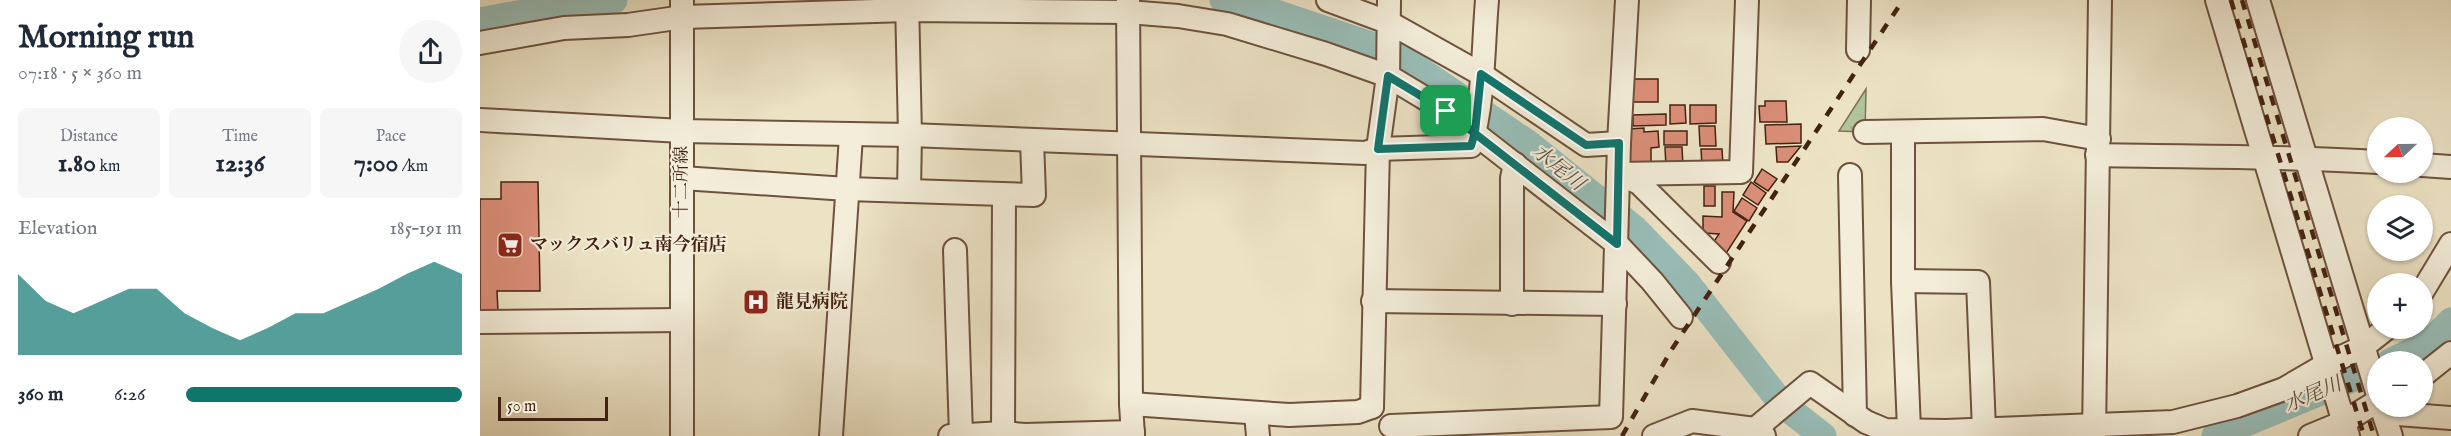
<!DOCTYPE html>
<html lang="en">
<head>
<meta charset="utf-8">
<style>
	body { margin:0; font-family:"IM FELL English","Noto Serif JP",serif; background:#f6f6f7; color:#1f2937; height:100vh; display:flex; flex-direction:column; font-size:22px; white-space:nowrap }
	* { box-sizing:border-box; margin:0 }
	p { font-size:20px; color:#747a83 }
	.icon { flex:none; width:33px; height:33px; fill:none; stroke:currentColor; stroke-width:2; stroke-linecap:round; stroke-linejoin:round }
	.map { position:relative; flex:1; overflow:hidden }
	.side { display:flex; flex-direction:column; background:#fff; width:480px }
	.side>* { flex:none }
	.needle { width:39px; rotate:248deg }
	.fabs { position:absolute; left:1887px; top:117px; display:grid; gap:12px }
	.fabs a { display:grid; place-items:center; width:66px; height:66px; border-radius:50%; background:#fff; box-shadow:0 2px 4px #0004; font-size:30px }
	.scale { position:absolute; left:18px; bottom:15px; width:110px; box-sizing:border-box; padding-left:6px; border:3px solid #421; border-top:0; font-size:16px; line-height:21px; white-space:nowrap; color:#421; -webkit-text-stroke:4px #f3edd9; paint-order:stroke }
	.pin { position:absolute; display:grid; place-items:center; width:51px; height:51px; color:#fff; margin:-26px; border-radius:12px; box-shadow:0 3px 9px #0006 }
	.round { display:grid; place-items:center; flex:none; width:63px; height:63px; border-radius:32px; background:#f6f6f7 }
	.headline { display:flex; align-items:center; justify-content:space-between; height:102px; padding:0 18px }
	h1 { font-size:33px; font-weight:700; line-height:45px }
	.figures { display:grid; grid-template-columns:repeat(3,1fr); gap:9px; height:102px; padding:6px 18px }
	.figures div { display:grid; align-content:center; border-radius:9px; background:#f6f6f7; text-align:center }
	.figures b { font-size:26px; font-weight:700 }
	.figures small { font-size:16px; font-weight:400 }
	.figures p { font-size:16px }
	.chart { height:168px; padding:12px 18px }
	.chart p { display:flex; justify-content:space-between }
	.chart svg { width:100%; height:108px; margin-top:6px; fill:#0f766e; opacity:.7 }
	ul { padding:0 18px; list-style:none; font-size:20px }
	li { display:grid; grid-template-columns:96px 72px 1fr; align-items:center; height:45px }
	li i { height:15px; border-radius:8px; background:#0f766e }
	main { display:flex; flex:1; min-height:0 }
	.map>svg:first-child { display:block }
	.grass { fill:url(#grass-tufts); stroke:#7b7456; stroke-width:1.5 }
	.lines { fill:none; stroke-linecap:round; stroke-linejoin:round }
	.river { stroke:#99beb8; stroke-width:27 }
	.building { fill:#da8e78; stroke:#421; stroke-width:1.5 }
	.minor-casing { stroke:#6e523e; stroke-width:26 }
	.minor { stroke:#f3edd9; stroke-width:22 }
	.rail { stroke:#421; stroke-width:4.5; stroke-dasharray:10 10; stroke-linecap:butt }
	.route-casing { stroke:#fff; stroke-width:12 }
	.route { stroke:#0f766e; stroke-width:8 }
	.labels { text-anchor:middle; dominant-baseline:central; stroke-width:4.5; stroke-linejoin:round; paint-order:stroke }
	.street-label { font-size:18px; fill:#421; stroke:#f3edd9 }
	.poi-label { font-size:18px; font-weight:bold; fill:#421; stroke:#f3edd9; text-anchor:start }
	.water-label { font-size:20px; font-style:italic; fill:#5e5143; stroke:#f3edd9 }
</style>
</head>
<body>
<main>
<section class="side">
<div class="headline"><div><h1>Morning run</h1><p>07:18 · 5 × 360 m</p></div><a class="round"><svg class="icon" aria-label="share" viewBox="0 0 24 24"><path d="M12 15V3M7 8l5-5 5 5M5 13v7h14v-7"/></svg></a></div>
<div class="figures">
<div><p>Distance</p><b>1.80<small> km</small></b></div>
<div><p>Time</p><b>12:36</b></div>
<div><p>Pace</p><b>7:00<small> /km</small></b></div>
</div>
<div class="chart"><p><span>Elevation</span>185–191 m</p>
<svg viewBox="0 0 160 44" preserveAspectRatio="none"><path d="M0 44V11L10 22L20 27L30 22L40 17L50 17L60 27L70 33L80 38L90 33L100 27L110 27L120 22L130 17L140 11L150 6L160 11V44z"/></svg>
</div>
<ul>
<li><b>360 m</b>6:26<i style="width:100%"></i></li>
</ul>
</section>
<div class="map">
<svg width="1971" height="436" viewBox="0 0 1971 436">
	<defs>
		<pattern id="grass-tufts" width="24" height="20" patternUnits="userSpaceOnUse" patternTransform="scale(1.5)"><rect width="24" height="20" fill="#b2c59a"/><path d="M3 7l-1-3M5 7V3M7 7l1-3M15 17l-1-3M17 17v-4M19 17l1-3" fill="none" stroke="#9aa984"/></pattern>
	</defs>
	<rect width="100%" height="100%" fill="#ece3c5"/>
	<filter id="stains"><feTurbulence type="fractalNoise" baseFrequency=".00333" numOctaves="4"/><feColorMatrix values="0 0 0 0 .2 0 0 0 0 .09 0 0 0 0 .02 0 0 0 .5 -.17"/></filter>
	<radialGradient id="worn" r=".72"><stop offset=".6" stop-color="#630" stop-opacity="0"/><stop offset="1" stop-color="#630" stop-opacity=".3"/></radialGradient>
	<!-- grass -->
	<polygon class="grass" points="1386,89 1385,132 1359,131"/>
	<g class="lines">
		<!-- river -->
		<g class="river">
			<polyline points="743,0 790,11 915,53 1049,144 1155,229 1207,283 1302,404 1343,436"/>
			<polyline points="0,21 95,3 134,0"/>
			<polyline points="1910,362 1949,343 1971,321"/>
			<polyline points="1735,436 1898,368"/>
		</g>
	</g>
	<!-- building -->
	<g class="building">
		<rect x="1153" y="79" width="25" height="23"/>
		<polygon points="1285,101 1306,101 1307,122 1280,122 1279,106 1285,106"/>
		<polygon points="1190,105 1205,105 1206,123 1190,124"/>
		<polygon points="1210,105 1236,105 1236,123 1210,124"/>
		<polygon points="1186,114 1186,125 1153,126 1153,115"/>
		<polygon points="1321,124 1321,143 1286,144 1285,125"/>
		<polygon points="1219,126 1235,126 1236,146 1220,146"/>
		<polygon points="1164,128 1164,132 1178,131 1179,147 1171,148 1171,167 1149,168 1148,129"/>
		<rect x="1184" y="131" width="23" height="14"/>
		<polygon points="1321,146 1308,162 1297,162 1296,147"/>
		<polygon points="1185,147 1202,147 1203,167 1186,168"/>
		<polygon points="1221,149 1242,149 1243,165 1222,166"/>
		<polygon points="1282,169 1297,179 1288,191 1274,182"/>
		<polygon points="21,182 58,182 60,291 17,291 18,311 0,311 0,199 21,199"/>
		<polygon points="1271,182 1286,193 1278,205 1263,195"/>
		<rect x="1224" y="186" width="11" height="20"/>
		<polygon points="1242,192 1254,192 1253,212 1267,221 1243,258 1229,249 1239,234 1223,233 1223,216 1242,217"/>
		<polygon points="1262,198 1277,208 1269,221 1254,211"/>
	</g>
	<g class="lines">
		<!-- minor casing -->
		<g class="minor-casing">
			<g id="minor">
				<polyline points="427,0 430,135 429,191"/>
				<polyline points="648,0 651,404 653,436"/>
				<polyline points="848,0 910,23 1001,74 1106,145 1139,143"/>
				<polyline points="1737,0 1868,436"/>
				<polyline points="1778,0 1898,395"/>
				<polyline points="0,43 84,28 148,25 203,17 427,10 648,12 698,16 747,24 846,54 908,76 966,111 1137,244 1172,281 1201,317"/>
				<polyline points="1378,50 1379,0"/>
				<path d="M 0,120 L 202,131 L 430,135 L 885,153 L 898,149 L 991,146 C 1004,100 1003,48 1007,0"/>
				<polyline points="1385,132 1563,129 1619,139"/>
				<polyline points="1423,132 1423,281 1429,430"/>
				<path d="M 1617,155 C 1711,157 1804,156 1898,162"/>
				<polyline points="1942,165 1971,167"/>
				<polyline points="1138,174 1261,172 1267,0"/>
				<polyline points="1140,174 1159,183 1239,262"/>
				<polyline points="1370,175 1375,415"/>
				<polyline points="202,178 367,189 554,195 552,141"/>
				<polyline points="475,250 481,435"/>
				<polyline points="1423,281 1498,282 1504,429"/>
				<polyline points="1942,292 1971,244"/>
				<polyline points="893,301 1135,304"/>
				<polyline points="1032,304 1032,178 1035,164"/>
				<polyline points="0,322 202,320"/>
				<polyline points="1942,376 1971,353"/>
				<polyline points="651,404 809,415 878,412 892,407"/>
				<polyline points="1901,406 1911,436"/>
				<polyline points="892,407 898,149 908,76 909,0"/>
				<polyline points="1904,413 1971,418"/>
				<polyline points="776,414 778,436"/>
				<polyline points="911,426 1131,417 1139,143 1147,0"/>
				<polyline points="1275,429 1330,383 1386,422 1405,430 1466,431 1693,422 1757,406 1804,389 1847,364 1883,347 1907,328"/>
				<polyline points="523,433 524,196"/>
				<polyline points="202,436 202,0"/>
				<polyline points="351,436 371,136"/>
				<polyline points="470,436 523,433 545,435 653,432"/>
				<polyline points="1174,436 1212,421 1275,429 1284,436"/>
				<polyline points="1614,436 1620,0"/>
				<polyline points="1830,436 1864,422 1898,401"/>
			</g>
		</g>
		<!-- minor -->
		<use href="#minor" class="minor"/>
		<!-- rail -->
		<g class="rail">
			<polyline points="1751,0 1884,436"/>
			<polyline points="1762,0 1894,436"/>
			<polyline points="1142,436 1192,349 1423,0"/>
		</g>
	</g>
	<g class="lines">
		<!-- route casing -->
		<g class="route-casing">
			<polyline id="route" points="966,111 908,76 898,149 991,146 995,132 1001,74 1106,145 1139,143 1137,244 966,111"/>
		</g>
		<!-- route -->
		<use href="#route" class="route"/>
	</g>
	<!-- icons -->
	<defs>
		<g id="supermarket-square" transform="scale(1.35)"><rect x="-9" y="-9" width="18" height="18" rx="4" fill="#8f2418" stroke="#f3edd9"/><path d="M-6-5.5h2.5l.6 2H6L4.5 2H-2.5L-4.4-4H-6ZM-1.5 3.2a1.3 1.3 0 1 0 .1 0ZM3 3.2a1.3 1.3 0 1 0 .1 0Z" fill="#fff"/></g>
		<g id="hospital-square" transform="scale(1.35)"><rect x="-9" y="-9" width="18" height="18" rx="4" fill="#8f2418" stroke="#f3edd9"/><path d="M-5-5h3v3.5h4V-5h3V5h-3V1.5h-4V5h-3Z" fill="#fff"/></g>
	</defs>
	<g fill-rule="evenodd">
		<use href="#supermarket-square" x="30" y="245"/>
		<use href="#hospital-square" x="276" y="302"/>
	</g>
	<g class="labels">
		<!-- street labels -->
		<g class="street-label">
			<text transform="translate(202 182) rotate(-90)">十二所線</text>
		</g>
		<!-- poi labels -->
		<g class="poi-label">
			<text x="50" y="245">マックスバリュ南今宿店</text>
			<text x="296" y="302">龍見病院</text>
		</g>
		<!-- water labels -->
		<g class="water-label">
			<text transform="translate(1078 168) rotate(39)">水尾川</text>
			<text transform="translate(1833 395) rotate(-23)">水尾川</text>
		</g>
	</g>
	<rect width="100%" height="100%" filter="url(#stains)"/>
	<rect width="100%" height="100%" fill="url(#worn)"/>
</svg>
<div class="fabs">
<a><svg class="needle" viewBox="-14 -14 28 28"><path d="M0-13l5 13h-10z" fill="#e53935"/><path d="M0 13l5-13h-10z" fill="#747a83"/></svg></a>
<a><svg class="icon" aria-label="layers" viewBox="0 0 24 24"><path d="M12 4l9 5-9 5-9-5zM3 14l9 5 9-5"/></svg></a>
<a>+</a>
<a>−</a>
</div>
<div class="scale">50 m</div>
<div class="pin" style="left:966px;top:111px;background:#1e9e55"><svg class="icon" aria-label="arrive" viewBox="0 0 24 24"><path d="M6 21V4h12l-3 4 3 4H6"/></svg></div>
</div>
</main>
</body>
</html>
